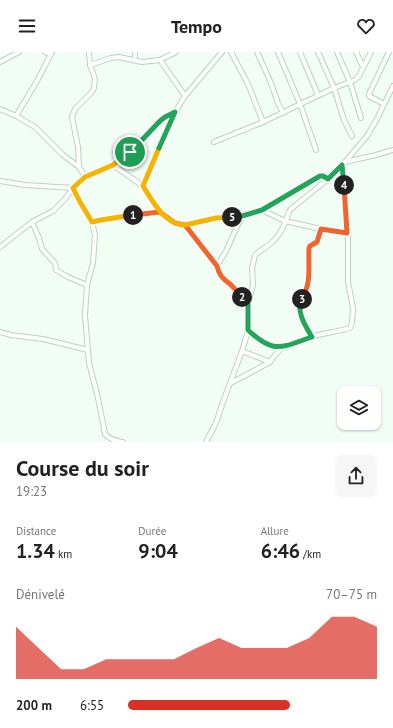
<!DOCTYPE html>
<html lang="fr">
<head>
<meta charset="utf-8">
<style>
	body { margin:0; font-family:"PT Sans",sans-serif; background:#f6f6f6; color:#222; height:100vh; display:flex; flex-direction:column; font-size:15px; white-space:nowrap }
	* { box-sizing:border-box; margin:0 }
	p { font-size:13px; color:#767676 }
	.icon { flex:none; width:22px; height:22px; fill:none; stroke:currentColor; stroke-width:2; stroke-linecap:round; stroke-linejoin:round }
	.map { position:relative; height:390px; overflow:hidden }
	.sheet { display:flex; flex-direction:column; background:#fff; flex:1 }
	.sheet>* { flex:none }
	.fabs { position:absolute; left:337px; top:334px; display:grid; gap:8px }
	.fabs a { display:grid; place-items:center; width:44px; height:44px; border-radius:8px; background:#fff; box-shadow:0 1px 3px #0004; font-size:20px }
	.pin { position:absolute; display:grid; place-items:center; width:34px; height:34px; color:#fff; margin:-17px; border:2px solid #fff; border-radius:50%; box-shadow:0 1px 4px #0007 }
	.km { position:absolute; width:20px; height:20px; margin:-10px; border-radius:50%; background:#222; color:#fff; font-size:11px; line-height:20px; text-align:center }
	.round { display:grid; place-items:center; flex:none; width:42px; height:42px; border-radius:8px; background:#f6f6f6 }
	.head { display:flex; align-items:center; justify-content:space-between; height:68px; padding:0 16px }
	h1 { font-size:22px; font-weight:600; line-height:30px }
	.metrics { display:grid; grid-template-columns:repeat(3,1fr); gap:6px; height:68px; padding:4px 16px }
	.metrics div { display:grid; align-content:center }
	.metrics b { font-size:20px; font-weight:600 }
	.metrics small { font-size:11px; font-weight:400 }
	.metrics p { font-size:11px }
	.chart { height:112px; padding:8px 16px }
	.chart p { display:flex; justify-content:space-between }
	.chart svg { width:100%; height:72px; margin-top:4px; fill:#d93025; opacity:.7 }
	ul { padding:0 16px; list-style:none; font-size:13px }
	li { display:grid; grid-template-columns:64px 48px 1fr; align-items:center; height:30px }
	li i { height:10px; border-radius:5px; background:#d93025 }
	header { display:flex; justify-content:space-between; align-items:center; height:52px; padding:0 16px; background:#fff; font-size:18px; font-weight:600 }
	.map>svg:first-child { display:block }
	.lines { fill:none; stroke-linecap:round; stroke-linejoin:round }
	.street-casing { stroke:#b7d4bf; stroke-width:6 }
	.street { stroke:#fff; stroke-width:4 }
	.split-1-casing { stroke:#fff; stroke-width:8 }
	.split-2-casing { stroke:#fff; stroke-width:8 }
	.split-3-casing { stroke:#fff; stroke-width:8 }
	.split-4-casing { stroke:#fff; stroke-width:8 }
	.split-5-casing { stroke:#fff; stroke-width:8 }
	.split-6-casing { stroke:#fff; stroke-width:8 }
	.split-7-casing { stroke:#fff; stroke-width:8 }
	.split-1 { stroke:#f5b400; stroke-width:5 }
	.split-2 { stroke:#f0652b; stroke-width:5 }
	.split-3 { stroke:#22a559; stroke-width:5 }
	.split-4 { stroke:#f0652b; stroke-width:5 }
	.split-5 { stroke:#22a559; stroke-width:5 }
	.split-6 { stroke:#f5b400; stroke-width:5 }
	.split-7 { stroke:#22a559; stroke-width:5 }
</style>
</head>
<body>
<header><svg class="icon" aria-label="menu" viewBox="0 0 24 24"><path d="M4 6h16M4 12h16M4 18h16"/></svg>Tempo<svg class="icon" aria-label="heart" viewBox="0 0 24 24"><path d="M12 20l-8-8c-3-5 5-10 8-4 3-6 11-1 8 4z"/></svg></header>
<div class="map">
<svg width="393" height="390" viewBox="0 0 393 390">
	<rect width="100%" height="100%" fill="#f2fdf5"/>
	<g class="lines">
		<!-- street casing -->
		<g class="street-casing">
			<g id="street">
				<polyline points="45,0 50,2"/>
				<polyline points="89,0 90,13"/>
				<polyline points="231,0 248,32 263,70"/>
				<polyline points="257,0 271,31 278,51 283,61"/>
				<polyline points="278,0 300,52 316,98"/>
				<polyline points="300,0 318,43"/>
				<polyline points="318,0 334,36 344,68 352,84"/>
				<polyline points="337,0 350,30 361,66"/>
				<polyline points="356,0 363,15"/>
				<polyline points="135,8 135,0"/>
				<polyline points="160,8 185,44"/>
				<polyline points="0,10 19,0"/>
				<polyline points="384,52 369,44 369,42 389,0"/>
				<polyline points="0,57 16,64 35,75 63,103 79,115 85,125"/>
				<polyline points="16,64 37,29 52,0"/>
				<polyline points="214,90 263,70 334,36 355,28 359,24 371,0"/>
				<polyline points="345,110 376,103 393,98"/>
				<polyline points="113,113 143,134 160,160 175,171 185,173 217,214 219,221 221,225 233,236 248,252"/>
				<polyline points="79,115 78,95 72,65 75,57 91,41 94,36 95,27 90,13 111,6 119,5 142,10 160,8 176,0"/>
				<polyline points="0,129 25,133 73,136 85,125 113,113 141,89 160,69 165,65 175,60 185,44 222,0"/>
				<polyline points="143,134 175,60"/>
				<polyline points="262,158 285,169 321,177 347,181"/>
				<polyline points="32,170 39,186 42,197 55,211 56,218 68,225 87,233"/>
				<polyline points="92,170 124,164 160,160"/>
				<polyline points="185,173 216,166 242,164 262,158 320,124 323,124 328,127"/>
				<path d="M 0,195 L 32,170 L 53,159 L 65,147 L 73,136 L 80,150 L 92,170 L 95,183 L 93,211 L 87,233 L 85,263 L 89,311 L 98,346 L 105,382 C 110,388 117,389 123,390"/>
				<polyline points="217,214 226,199 242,164"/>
				<path d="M 248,279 C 257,288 269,297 283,295 C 293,293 301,288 310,285 C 323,281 337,280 350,276 L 352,271 L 353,257 L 352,250 L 348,230 L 348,188 L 342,113"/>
				<polyline points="0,280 11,283 43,287 88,298"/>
				<polyline points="312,285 303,268 301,261 300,251 307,237 308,231 309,224 309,196 310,194 317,190 321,177"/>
				<polyline points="242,299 270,310"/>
				<polyline points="231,331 270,310 275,303 283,295"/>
				<path d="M 206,390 L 216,371 L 223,350 L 242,299 L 248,279 L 248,252 L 253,233 L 252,216 L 255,203 C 260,198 266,196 271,191 C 281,183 285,171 289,160 L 291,157 L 328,127 L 345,110 L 367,84 L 377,67 L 393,34"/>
			</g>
		</g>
		<!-- street -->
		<use href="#street" class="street"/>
	</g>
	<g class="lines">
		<!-- split-1 casing -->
		<g class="split-1-casing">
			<polyline id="split-1" points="130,100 113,113 85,125 73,136 80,150 92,170 101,168 133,163"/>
		</g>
		<!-- split-2 casing -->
		<g class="split-2-casing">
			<path id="split-2" d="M 133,163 L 160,160 L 175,171 L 185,173 L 217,214 C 219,223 223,227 230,232 C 234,236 238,240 242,245"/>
		</g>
		<!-- split-3 casing -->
		<g class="split-3-casing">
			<path id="split-3" d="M 242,245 L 248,252 L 248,278 C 274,303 282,295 312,285 C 306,275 295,258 302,247"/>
		</g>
		<!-- split-4 casing -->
		<g class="split-4-casing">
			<path id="split-4" d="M 302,247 C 312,229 308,215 309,196 L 310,194 L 317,190 L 321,177 L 347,181 L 344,133"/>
		</g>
		<!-- split-5 casing -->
		<g class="split-5-casing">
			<polyline id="split-5" points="232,165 242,164 262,158 320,124 323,124 328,127 342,113 344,133"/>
		</g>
		<!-- split-6 casing -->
		<g class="split-6-casing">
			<path id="split-6" d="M 159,96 L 143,134 C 153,150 164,172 185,173 L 216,166 L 232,165"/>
		</g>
		<!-- split-7 casing -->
		<g class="split-7-casing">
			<polyline id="split-7" points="130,100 141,89 160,69 165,65 175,60 159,96"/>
		</g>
		<!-- split-1 -->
		<use href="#split-1" class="split-1"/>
		<!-- split-2 -->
		<use href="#split-2" class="split-2"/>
		<!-- split-3 -->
		<use href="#split-3" class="split-3"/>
		<!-- split-4 -->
		<use href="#split-4" class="split-4"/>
		<!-- split-5 -->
		<use href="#split-5" class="split-5"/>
		<!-- split-6 -->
		<use href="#split-6" class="split-6"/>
		<!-- split-7 -->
		<use href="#split-7" class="split-7"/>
	</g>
</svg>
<div class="fabs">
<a><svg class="icon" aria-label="layers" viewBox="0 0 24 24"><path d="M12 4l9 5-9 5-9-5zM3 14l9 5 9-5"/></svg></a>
</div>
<div class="pin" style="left:130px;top:100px;background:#1e9e55"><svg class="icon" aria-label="arrive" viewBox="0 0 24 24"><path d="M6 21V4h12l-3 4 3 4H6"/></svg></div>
<b class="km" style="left:133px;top:163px">1</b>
<b class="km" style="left:242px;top:245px">2</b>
<b class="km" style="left:302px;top:247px">3</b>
<b class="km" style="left:344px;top:133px">4</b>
<b class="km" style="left:232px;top:165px">5</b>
</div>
<section class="sheet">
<div class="head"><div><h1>Course du soir</h1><p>19:23</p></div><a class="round"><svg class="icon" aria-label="share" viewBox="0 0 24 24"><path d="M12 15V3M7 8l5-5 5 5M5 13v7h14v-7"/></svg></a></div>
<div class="metrics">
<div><p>Distance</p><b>1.34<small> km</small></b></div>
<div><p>Durée</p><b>9:04</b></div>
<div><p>Allure</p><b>6:46<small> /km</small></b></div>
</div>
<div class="chart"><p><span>Dénivelé</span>70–75 m</p>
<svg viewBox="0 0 160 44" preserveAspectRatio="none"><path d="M0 44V12L10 25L20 38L30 38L40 32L50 32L60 32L70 32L80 25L90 19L100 25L110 25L120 25L130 19L140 6L150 6L160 12V44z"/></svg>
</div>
<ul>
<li><b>200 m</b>6:55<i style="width:65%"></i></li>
</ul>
</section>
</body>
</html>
